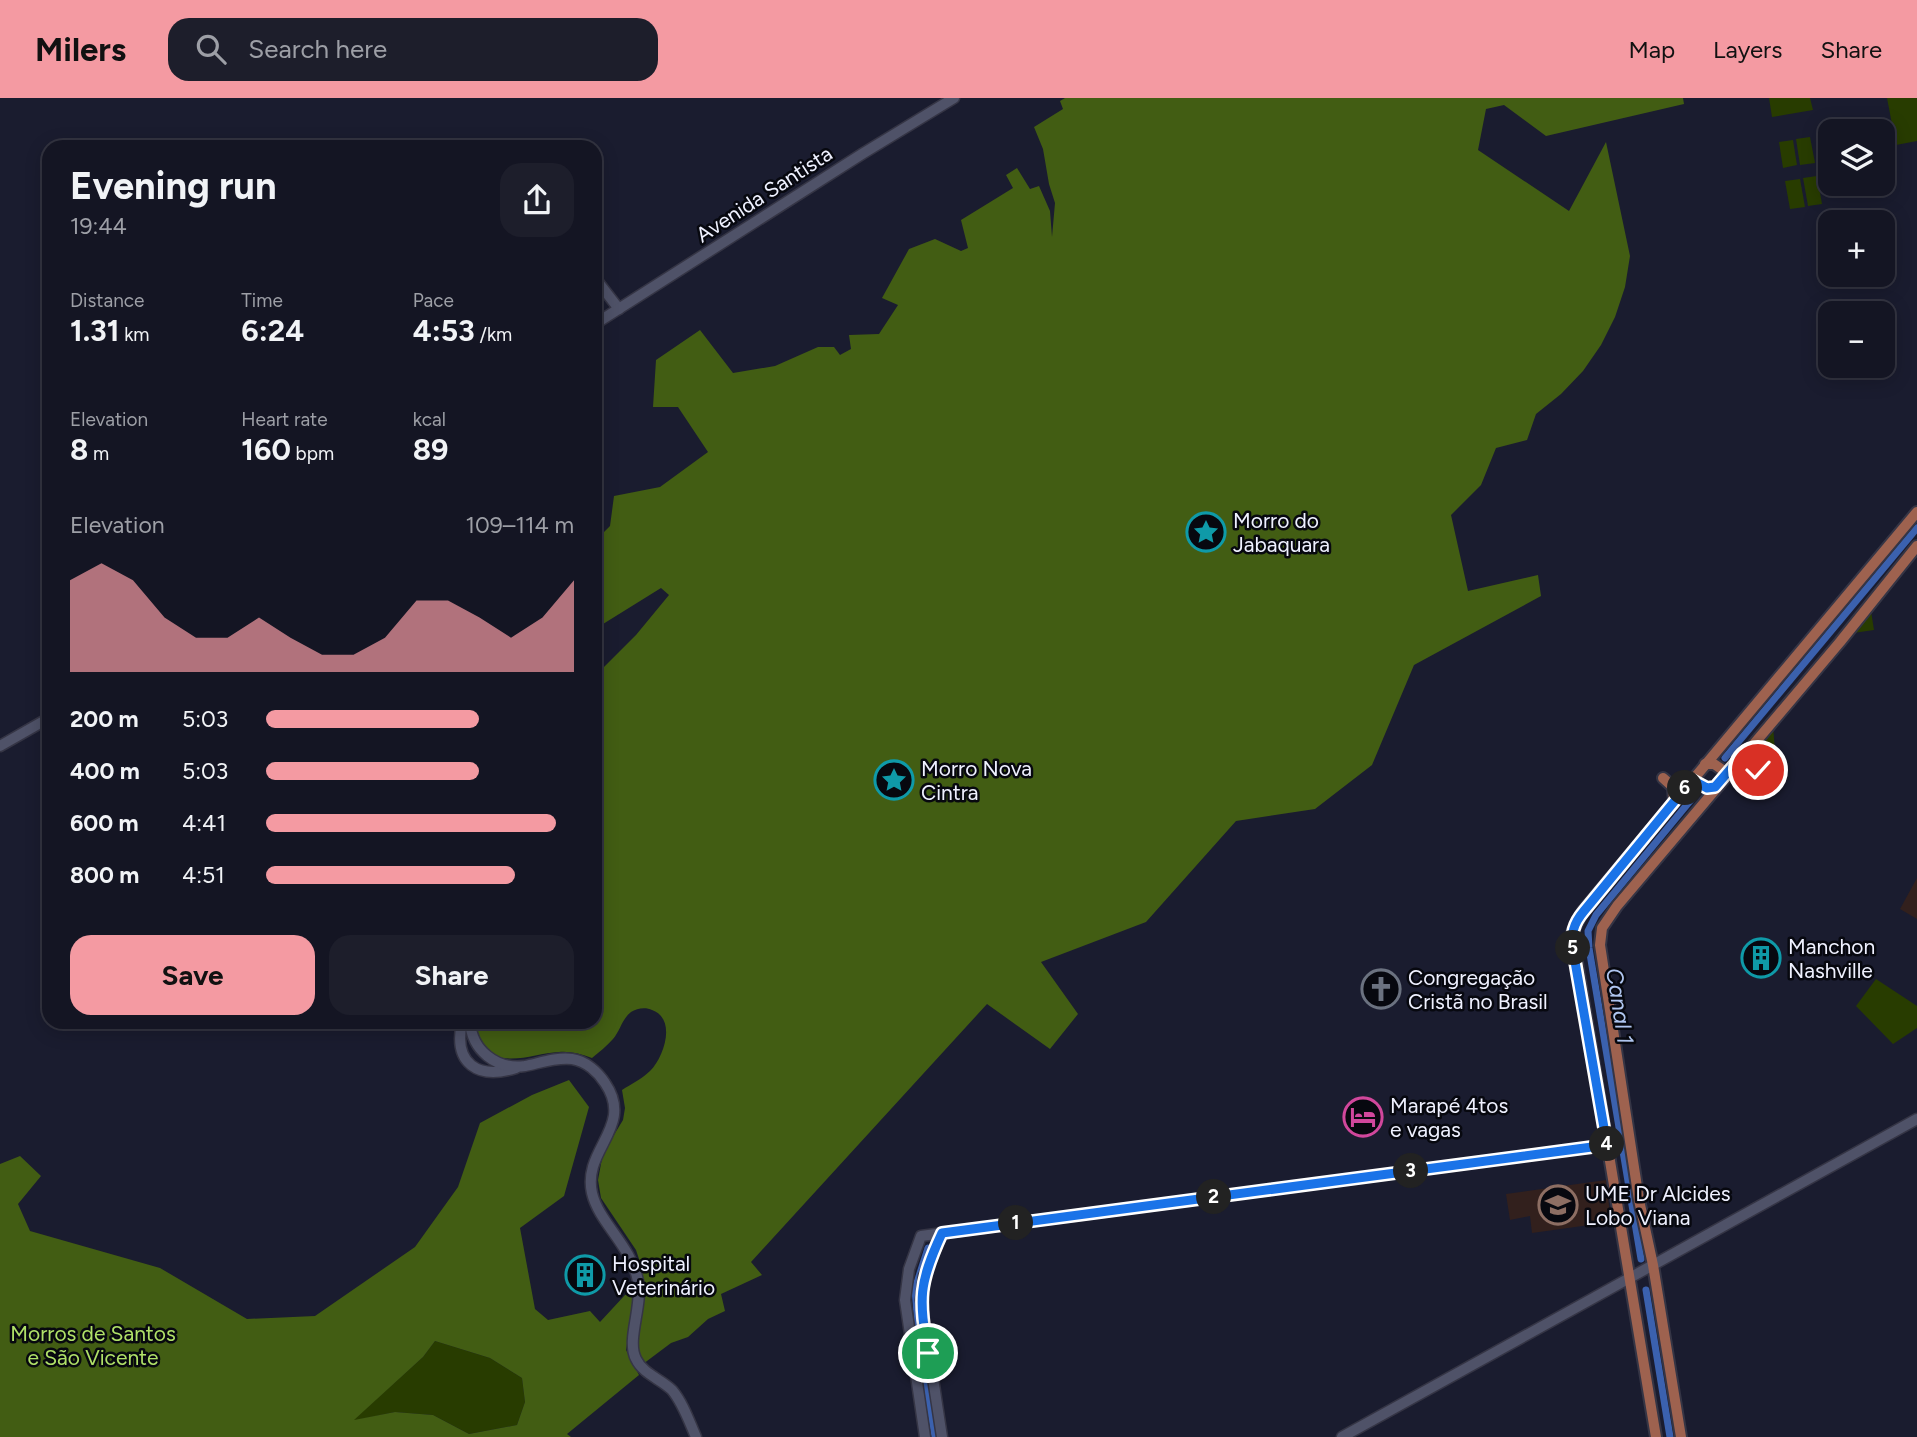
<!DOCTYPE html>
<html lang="en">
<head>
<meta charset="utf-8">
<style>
	body { margin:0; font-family:Figtree,sans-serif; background:#1d1e2b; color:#f1f3f6; height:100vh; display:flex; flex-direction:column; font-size:26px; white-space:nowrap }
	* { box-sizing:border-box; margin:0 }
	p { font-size:23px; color:#9d9fa6 }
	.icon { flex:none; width:38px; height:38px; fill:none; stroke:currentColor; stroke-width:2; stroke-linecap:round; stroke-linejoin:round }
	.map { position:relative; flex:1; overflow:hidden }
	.sheet { position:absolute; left:42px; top:42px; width:560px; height:889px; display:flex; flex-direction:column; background:#141523; border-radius:21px; box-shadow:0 4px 18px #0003,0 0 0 2px #333441 }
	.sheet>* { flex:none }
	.controls { position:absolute; left:1818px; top:21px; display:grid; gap:14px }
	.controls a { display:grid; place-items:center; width:77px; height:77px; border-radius:14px; background:#141523; box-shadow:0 4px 18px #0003,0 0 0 2px #333441; font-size:35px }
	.pin { position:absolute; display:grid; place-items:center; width:60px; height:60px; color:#fff; margin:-30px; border:4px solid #fff; border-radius:50%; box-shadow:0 2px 7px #0007 }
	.km { position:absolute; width:35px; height:35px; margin:-18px; border-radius:50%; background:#222; color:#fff; font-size:19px; line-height:35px; text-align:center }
	.round { display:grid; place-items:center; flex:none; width:74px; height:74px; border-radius:21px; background:#1d1e2b }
	.headline { display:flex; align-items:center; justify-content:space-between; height:119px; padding:0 28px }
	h1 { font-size:38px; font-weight:700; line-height:52px }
	.stats { display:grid; grid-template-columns:repeat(3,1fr); gap:10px; height:119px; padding:7px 28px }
	.stats div { display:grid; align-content:center }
	.stats b { font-size:30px; font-weight:700 }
	.stats small { font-size:19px; font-weight:400 }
	.stats p { font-size:19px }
	.chart { height:196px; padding:14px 28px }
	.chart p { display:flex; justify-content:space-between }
	.chart svg { width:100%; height:126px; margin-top:7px; fill:#f49aa2; opacity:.7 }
	.cta { display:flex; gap:14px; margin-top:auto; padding:14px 28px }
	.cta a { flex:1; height:80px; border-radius:21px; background:#f49aa2; color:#111; font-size:28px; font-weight:700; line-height:80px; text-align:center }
	.cta a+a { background:#1d1e2b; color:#f1f3f6 }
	ul { padding:0 28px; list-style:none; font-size:23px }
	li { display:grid; grid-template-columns:112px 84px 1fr; align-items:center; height:52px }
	li i { height:18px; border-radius:9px; background:#f49aa2 }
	header { display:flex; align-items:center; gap:42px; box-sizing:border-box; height:98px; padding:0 35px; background:#f49aa2; color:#111 }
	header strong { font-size:33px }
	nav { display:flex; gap:38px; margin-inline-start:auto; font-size:24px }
	.search { width:490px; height:63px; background:#1d1e2b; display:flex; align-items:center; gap:18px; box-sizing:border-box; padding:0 24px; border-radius:21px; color:#9d9fa6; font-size:26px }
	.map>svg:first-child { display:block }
	.education { fill:#32201d }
	.green { fill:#283c00 }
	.forest { fill:#425d13; fill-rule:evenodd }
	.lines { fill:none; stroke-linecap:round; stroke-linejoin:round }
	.canal { stroke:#3b61ae; stroke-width:7 }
	.secondary-casing { stroke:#353545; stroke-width:13 }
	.primary-casing { stroke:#353545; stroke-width:14 }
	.secondary { stroke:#4f5268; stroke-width:10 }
	.primary { stroke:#9e624f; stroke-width:10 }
	.route-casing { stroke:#fff; stroke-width:14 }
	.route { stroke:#1a73e8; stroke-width:9 }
	.labels { text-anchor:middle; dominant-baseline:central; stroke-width:5; stroke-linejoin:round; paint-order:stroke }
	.street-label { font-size:21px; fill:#eff1ff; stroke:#07080f }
	.poi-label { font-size:21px; fill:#eff1ff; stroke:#07080f; text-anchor:start }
	.park-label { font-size:21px; fill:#b0e168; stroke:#07080f }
	.water-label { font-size:23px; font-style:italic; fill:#afc5ef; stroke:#07080f }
</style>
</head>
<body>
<header>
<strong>Milers</strong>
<div class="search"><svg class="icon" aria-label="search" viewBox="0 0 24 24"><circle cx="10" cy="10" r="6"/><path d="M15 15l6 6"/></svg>Search here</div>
<nav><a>Map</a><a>Layers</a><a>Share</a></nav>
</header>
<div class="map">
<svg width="1917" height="1339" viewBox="0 0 1917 1339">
	<rect width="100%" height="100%" fill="#1a1c2f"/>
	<!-- education -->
	<g class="education">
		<polygon points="1917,780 1917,821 1900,811"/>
		<polygon points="1606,1082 1611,1124 1532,1135 1530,1118 1510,1122 1506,1096"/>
	</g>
	<!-- green -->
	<g class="green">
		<polygon points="1769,0 1810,0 1813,12 1772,19"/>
		<polygon points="1887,0 1917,0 1917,43 1896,47"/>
		<polygon points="1810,39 1815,65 1800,67 1796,41"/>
		<polygon points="1793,42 1797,67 1783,70 1779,44"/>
		<polygon points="1817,78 1822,106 1808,108 1803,80"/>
		<polygon points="1800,81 1805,109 1790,111 1785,83"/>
		<polygon points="1871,513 1874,532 1853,535"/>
		<polygon points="1773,628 1776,665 1758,666 1752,661 1752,652"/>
		<polygon points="1876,881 1917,908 1917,930 1893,946 1856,908"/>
		<polygon points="435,1243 490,1260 522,1280 525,1304 517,1327 469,1336 433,1317 395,1314 352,1323 423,1259"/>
	</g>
	<!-- forest -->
	<g class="forest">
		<path d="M 1065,0 L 1683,0 L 1684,6 L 1546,38 L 1504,7 L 1486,11 L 1478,52 L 1569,113 L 1606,44 L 1630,158 L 1625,189 L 1615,219 L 1601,247 L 1583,273 L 1561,296 L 1536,316 L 1527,342 L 1496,350 L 1481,387 L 1451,417 L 1468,493 L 1538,477 L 1541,498 L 1414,567 L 1372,667 L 1315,711 L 1236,723 L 1146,824 L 1041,864 L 1078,916 L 1050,951 L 987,906 L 751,1164 L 762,1177 L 721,1196 L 725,1213 L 708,1221 L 688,1239 L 671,1245 L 643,1266 L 636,1246 L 644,1199 L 641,1167 L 636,1152 L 601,1100 L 598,1082 L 603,1055 L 623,1022 L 625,1010 L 622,992 C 631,986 642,981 650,973 C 664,959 677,921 652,912 C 646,909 637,910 631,914 C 622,921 620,933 613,941 C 607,948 599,954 592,960 C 581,956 570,953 559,954 C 533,955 499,973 480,945 C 476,939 474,931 472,924 L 595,924 L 595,578 L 636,537 L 669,497 L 661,490 L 595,531 L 595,443 L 610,428 L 614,398 L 660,389 L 708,354 L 678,309 L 653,309 L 656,262 L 700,232 L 733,275 L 775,268 L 818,249 L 834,249 L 840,257 L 851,251 L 849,237 L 879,236 L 898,207 L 882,200 L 909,151 L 935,141 L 961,153 L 968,150 L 961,122 L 1013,90 L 1006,77 L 1017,70 L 1030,91 L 1039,88 L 1050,113 L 1052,139 L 1055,105 L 1049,86 L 1043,51 L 1034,29 L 1063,11 L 1060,3 Z"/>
		<path d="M 569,982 L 589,1009 L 564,1098 L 520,1130 L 535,1211 L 548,1222 L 590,1213 L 600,1224 L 625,1197 L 636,1193 L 626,1252 L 639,1277 L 567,1336 L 571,1339 L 0,1339 L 0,1066 L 20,1058 L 41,1078 L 18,1106 L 30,1133 L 160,1170 L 247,1221 L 315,1218 L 415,1149 L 458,1089 L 480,1025 L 532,997 ZM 435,1243 L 490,1260 L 522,1280 L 525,1304 L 517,1327 L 469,1336 L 433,1317 L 395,1314 L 354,1322 L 423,1259 Z"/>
	</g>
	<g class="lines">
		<!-- canal -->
		<g class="canal">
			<polyline points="1725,660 1917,430"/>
			<polyline points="1641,1161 1589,850 1588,833 1596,817 1695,697"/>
			<polyline points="1646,1192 1670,1339"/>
			<polyline points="920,1252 915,1191 928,1150"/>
			<polyline points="922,1261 935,1339"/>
		</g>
		<!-- secondary casing -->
		<g class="secondary-casing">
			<g id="secondary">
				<polyline points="595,180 619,211"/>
				<polyline points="595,226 862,56 954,0"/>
				<polyline points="0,648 49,620"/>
				<path d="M 462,924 C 453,966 478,982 516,970"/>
				<path d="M 470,924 C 472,952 496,972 525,968 C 540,965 556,959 572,961 C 586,963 598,974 605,985 C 635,1029 582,1051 592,1095 C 599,1125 631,1147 638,1183 C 643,1208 626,1242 636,1261 C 643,1276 661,1281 672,1292 C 683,1305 689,1323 696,1339"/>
				<polyline points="925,1339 905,1202 909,1171 921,1138 1607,1047"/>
				<polyline points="942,1339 921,1202 924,1178 942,1135"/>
				<polyline points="1342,1339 1917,1021"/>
			</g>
		</g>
		<!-- primary casing -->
		<g class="primary-casing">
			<g id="primary">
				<path d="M 1747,652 C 1745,664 1751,671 1762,673"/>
				<polyline points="1705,666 1714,666 1727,675"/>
				<polyline points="1663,680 1673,689 1674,704"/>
				<polyline points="1656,1339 1572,835 1583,813 1917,414"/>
				<polyline points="1681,1339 1653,1167 1639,1102 1600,847 1602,830 1617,808 1840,544 1917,448"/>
			</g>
		</g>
		<!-- secondary -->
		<use href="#secondary" class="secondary"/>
		<!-- primary -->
		<use href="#primary" class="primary"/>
	</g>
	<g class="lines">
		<!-- route casing -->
		<g class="route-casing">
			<path id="route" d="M 928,1255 C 919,1200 918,1187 942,1135 L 1607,1047 L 1573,852 C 1571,836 1573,826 1584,813 L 1692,682 L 1707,690 L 1715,689 L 1747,652 L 1748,665 L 1758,672"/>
		</g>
		<!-- route -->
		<use href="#route" class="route"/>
	</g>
	<!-- icons -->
	<defs>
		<g id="sight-ring" transform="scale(2.0125)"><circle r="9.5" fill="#07080f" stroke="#0f9aa8" stroke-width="1.5"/><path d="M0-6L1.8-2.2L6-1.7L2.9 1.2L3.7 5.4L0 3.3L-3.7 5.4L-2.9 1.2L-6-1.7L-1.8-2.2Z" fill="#0f9aa8"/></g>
		<g id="building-ring" transform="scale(2.0125)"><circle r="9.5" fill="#07080f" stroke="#0f9aa8" stroke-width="1.5"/><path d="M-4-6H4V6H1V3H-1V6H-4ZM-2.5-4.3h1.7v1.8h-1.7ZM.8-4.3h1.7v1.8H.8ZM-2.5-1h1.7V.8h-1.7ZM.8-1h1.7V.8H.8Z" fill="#0f9aa8"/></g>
		<g id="church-ring" transform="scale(2.0125)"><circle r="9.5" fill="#07080f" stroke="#6b7280" stroke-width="1.5"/><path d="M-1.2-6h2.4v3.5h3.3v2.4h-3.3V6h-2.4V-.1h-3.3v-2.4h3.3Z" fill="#6b7280"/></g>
		<g id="hotel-ring" transform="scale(2.0125)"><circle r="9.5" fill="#07080f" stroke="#d1479c" stroke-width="1.5"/><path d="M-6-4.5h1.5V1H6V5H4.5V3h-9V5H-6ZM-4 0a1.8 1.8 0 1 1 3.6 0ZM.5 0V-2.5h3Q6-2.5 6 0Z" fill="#d1479c"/></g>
		<g id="school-ring" transform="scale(2.0125)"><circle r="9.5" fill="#07080f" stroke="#8d6e63" stroke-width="1.5"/><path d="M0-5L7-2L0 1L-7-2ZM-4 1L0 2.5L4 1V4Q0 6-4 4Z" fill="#8d6e63"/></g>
	</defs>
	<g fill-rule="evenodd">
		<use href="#sight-ring" x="1206" y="434"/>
		<use href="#sight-ring" x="894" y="682"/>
		<use href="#building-ring" x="1761" y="860"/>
		<use href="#church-ring" x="1381" y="891"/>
		<use href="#hotel-ring" x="1363" y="1019"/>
		<use href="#school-ring" x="1558" y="1107"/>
		<use href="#building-ring" x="585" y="1177"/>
	</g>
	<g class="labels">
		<!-- street labels -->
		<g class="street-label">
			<text transform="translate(764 96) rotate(-33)">Avenida Santista</text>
		</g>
		<!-- poi labels -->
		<g class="poi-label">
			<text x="1233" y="422">Morro do<tspan x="1233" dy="24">Jabaquara</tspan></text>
			<text x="921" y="670">Morro Nova<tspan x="921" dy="24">Cintra</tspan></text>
			<text x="1788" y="848">Manchon<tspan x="1788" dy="24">Nashville</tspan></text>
			<text x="1408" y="879">Congregação<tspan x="1408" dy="24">Cristã no Brasil</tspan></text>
			<text x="1390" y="1007">Marapé 4tos<tspan x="1390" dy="24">e vagas</tspan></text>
			<text x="1585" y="1095">UME Dr Alcides<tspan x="1585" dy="24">Lobo Viana</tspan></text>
			<text x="612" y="1165">Hospital<tspan x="612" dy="24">Veterinário</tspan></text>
		</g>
		<!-- park labels -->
		<g class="park-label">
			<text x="93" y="1235">Morros de Santos<tspan x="93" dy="24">e São Vicente</tspan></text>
		</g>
		<!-- water labels -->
		<g class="water-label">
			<text transform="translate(1620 908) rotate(81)">Canal 1</text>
		</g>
	</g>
</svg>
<div class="controls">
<a><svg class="icon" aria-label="layers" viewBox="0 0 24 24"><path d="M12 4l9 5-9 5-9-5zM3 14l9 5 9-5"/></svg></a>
<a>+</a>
<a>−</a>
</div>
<div class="pin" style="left:928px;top:1255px;background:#1e9e55"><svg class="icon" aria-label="arrive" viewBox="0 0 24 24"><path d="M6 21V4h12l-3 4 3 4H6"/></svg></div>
<div class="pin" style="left:1758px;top:672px;background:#d93025"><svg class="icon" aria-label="check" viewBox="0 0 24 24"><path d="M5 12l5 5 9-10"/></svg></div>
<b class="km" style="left:1016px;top:1125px">1</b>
<b class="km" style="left:1214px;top:1099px">2</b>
<b class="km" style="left:1411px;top:1073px">3</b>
<b class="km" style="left:1607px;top:1046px">4</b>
<b class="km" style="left:1573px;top:850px">5</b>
<b class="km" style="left:1685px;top:690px">6</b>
<section class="sheet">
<div class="headline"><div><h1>Evening run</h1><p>19:44</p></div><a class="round"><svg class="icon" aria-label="share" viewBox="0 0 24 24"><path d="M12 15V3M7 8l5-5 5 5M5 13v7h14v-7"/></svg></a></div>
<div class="stats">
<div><p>Distance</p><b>1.31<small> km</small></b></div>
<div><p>Time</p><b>6:24</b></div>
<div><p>Pace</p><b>4:53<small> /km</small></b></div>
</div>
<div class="stats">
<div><p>Elevation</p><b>8<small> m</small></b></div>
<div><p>Heart rate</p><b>160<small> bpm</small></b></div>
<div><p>kcal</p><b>89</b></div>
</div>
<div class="chart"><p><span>Elevation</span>109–114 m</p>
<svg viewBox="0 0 160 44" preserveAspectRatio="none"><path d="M0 44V12L10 6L20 12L30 25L40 32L50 32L60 25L70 32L80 38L90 38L100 32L110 19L120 19L130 25L140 32L150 25L160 12V44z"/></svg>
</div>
<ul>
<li><b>200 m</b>5:03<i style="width:69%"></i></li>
<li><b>400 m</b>5:03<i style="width:69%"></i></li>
<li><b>600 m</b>4:41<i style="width:94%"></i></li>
<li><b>800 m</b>4:51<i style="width:81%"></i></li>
</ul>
<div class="cta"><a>Save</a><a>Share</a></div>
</section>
</div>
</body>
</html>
